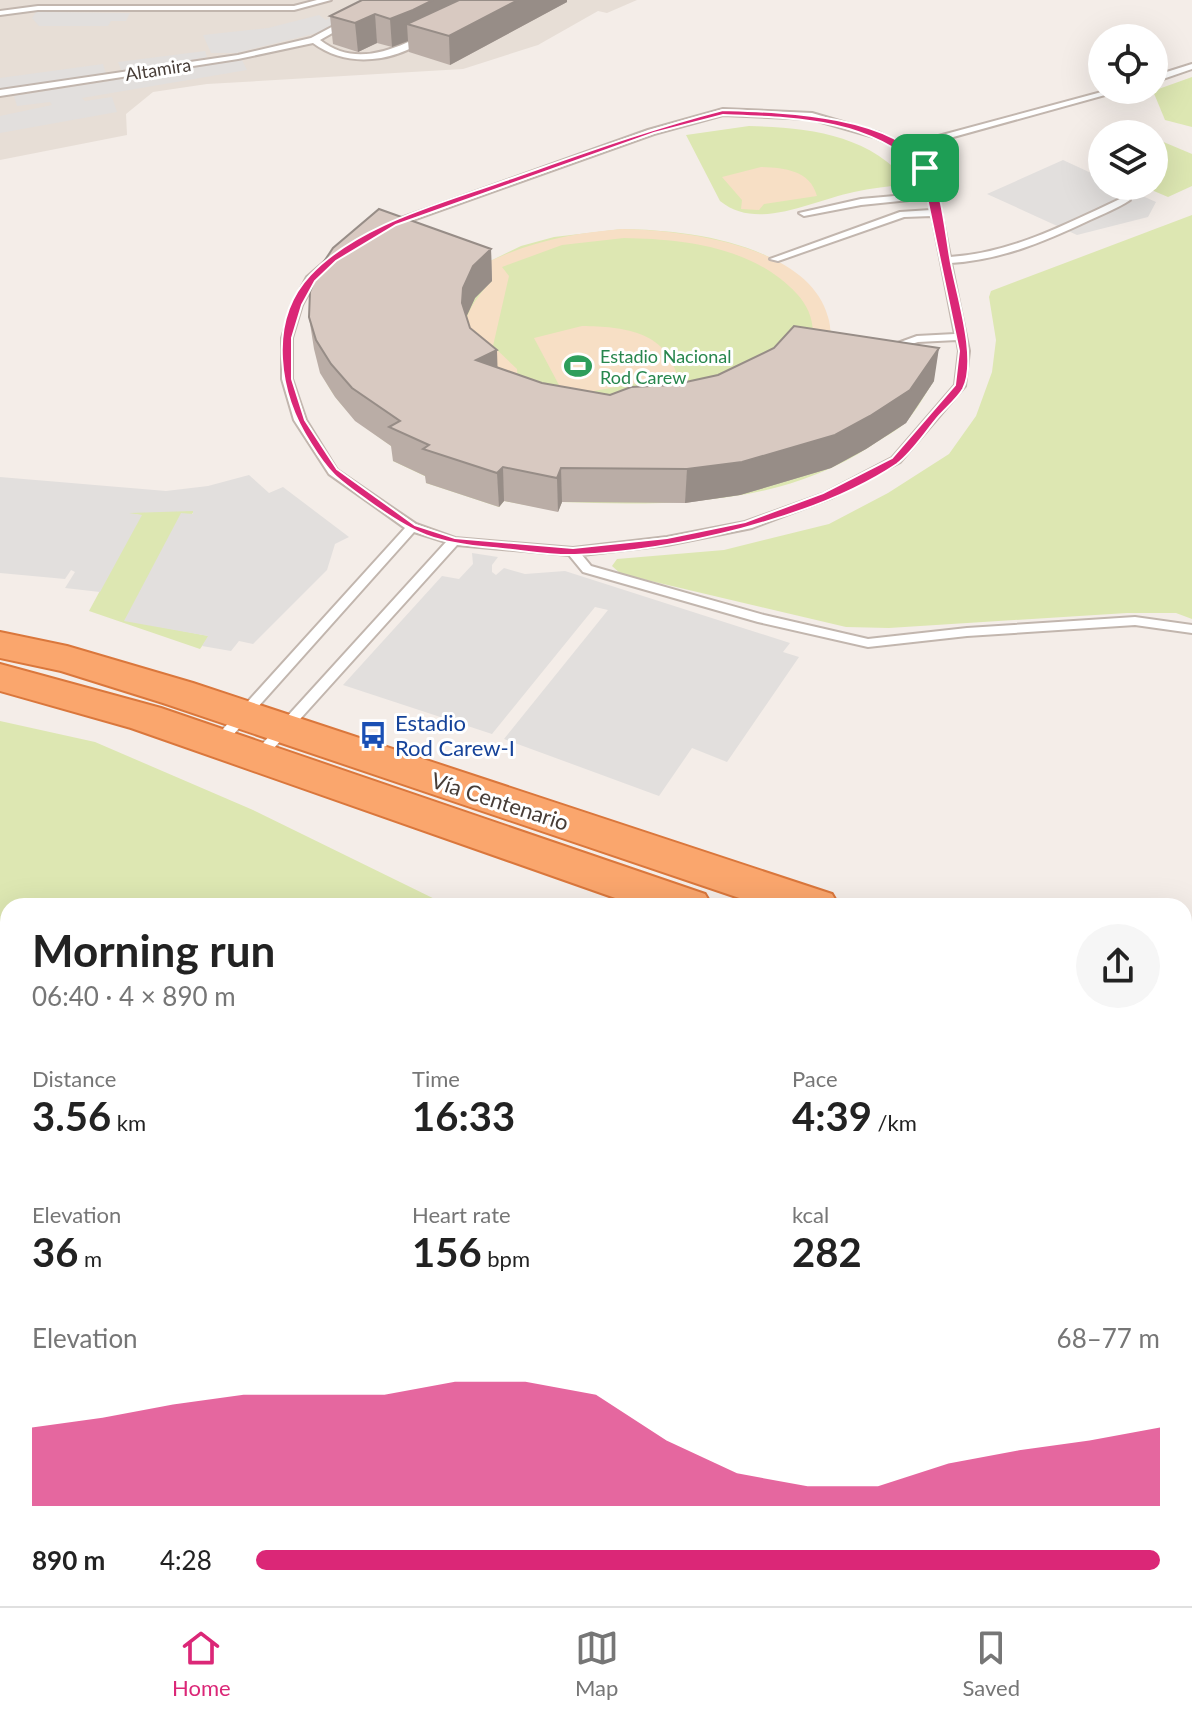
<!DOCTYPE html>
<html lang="en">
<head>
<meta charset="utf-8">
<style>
	body { margin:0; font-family:Lato,sans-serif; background:#f6f6f6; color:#222; height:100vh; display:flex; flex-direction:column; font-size:30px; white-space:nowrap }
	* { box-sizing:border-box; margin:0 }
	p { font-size:26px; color:#767676 }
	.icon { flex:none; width:44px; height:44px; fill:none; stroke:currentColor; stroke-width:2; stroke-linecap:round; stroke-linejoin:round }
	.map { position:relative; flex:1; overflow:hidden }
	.side { position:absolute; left:0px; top:898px; width:1192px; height:708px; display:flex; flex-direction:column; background:#fff; border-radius:24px 24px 0 0; box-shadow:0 8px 32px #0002 }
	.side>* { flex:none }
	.fabs { position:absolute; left:1088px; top:24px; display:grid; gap:16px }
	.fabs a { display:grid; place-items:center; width:80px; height:80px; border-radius:50%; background:#fff; box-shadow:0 8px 32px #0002; font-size:40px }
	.pin { position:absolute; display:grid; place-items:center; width:68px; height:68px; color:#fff; margin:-34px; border-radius:16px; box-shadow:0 4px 12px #0006 }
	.round { display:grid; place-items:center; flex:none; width:84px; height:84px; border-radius:42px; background:#f6f6f6 }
	.overview { display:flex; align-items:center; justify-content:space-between; height:136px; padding:0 32px }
	h1 { font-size:44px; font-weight:700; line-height:60px }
	.figures { display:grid; grid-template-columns:repeat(3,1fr); gap:12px; height:136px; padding:8px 32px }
	.figures div { display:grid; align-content:center }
	.figures b { font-size:40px; font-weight:700 }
	.figures small { font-size:22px; font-weight:400 }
	.figures p { font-size:22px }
	.chart { height:224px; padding:16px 32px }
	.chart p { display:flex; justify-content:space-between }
	.chart svg { width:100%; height:144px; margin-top:8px; fill:#db2777; opacity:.7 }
	ul { padding:0 32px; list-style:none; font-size:26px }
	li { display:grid; grid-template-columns:128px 96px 1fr; align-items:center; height:60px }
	li i { height:20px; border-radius:10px; background:#db2777 }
	.menu { display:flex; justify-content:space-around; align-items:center; height:112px; border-top:2px solid #e0e0e0; background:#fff; font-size:22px; color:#767676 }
	.menu a { display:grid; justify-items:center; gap:4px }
	.menu .current { color:#db2777 }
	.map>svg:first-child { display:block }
	.residential { fill:#e7ded6 }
	.green { fill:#dde7b2 }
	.sand { fill:#f7dfc5; fill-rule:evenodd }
	.parking { fill:#e2dfdd }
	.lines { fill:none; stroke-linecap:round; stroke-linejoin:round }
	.lane-casing { stroke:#c2b6ae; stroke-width:4 }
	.highway-casing { stroke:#da773c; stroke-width:4 }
	.lane { fill:#fff; fill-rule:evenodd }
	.highway { fill:#faa66d; fill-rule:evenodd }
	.wall { fill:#baada6 }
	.shaded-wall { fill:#978d87 }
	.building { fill:#d8c9c1; stroke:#978d87; stroke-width:2 }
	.route { fill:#db2777; stroke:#fff; stroke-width:2; fill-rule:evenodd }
	.labels { text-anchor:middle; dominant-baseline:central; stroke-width:6; stroke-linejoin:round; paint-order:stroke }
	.far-street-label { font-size:18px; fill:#473d37; stroke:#fff }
	.far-leisure-label { font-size:18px; fill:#27864d; stroke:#fff; text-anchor:start }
	.transit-label { font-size:22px; fill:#164399; stroke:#fff; text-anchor:start }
	.street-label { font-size:22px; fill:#473d37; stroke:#fff }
</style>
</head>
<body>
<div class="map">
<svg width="1192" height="1606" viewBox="0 0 1192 1606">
	<rect width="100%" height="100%" fill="#f4ede8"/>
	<!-- residential -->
	<polygon class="residential" points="0,0 637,0 607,13 598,11 538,45 463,69 207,84 153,92 126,114 127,135 0,160"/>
	<!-- green -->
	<g class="green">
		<polygon points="1192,77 1192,127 1165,120 1153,91"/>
		<path d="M 749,126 C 810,128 869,134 910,184 C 892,186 872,188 854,192 C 813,200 758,232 720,201 L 686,135 Z"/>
		<polygon points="1154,138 1192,154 1192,186 1168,197 1142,186 1154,186"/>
		<polygon points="1192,215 1192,619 1176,613 1127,613 889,628 846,627 621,574 612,566 617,559 724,550 829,524 888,493 949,454 976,416 992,372 996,340 989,297 991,291"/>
		<path d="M 622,229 C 694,230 818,245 831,334 L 934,381 C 925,394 917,410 906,422 C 897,431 882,438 871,446 C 780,506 667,506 562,502 L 558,511 L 504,501 L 499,507 L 426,483 L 431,479 L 393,461 L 403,454 C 352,419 312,391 314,324 L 484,264 L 521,246 L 554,237 Z"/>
		<polygon points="132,510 194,511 125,620 209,636 200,649 89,611 141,515 128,514"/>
		<polygon points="0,721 95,742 253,810 449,906 8,906 8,1598 1184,1598 1184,1130 1192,1133 1192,1606 0,1606"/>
	</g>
	<!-- sand -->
	<g class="sand">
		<path d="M 761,167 C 784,168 810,170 817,196 L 764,204 L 759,210 L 741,209 L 742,200 L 722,177 Z"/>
		<path d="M 622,229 C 683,230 809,245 828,317 C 832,329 830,341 829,354 L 791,358 C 759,393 718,412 670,418 C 653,420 637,418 621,424 L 620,428 C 572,430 525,413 484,390 L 498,382 C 490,376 478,369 472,361 C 452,332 471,302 492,281 L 484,264 C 529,242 572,233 622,229 ZM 624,238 C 684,239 754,247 797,294 C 810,308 816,326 811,345 L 792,348 L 676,398 L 635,400 L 597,414 L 574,413 L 519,395 L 517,369 L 493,346 L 509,276 L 502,267 L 562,245 Z"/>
		<path d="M 582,326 C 623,327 665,330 677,376 L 583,393 L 560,387 L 534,338 Z"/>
	</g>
	<!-- parking -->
	<g class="parking">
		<polygon points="359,0 375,0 321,32 236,53 211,53 203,35 268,28 319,15 326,20"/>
		<polygon points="36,12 130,13 126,21 111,21 108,26 39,26 32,18"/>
		<polygon points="205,51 207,57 141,69 122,72 118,62"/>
		<polygon points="242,60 247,70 82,98 85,101 112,97 117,112 0,133 0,116 52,105 50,102 17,106 14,96"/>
		<polygon points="103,64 106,74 0,89 0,78"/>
		<polygon points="1063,160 1102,178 1102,186 1120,186 1156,202 1148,217 1077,235 987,194"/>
		<polygon points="249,475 269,493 283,487 349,537 335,544 327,570 253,644 239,641 231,651 202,646 208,636 124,621 181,513 193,514 193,511 129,513 142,515 100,592 65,588 75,572 71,570 65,579 0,573 0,477 166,491 208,486"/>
		<polygon points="472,553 498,557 492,565 492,572 496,575 504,568 525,574 565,571 790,643 783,652 799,657 727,762 692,748 659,796 504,739 608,610 595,607 492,734 343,685 442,576 459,579 473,564"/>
	</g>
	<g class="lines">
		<!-- lane casing -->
		<g class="lane-casing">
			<g id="lane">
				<polygon points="317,0 331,0 294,10 38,10 0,15 0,11 38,6 294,6"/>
				<path d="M 343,21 L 350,23 L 320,40 C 347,61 376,56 406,43 C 415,39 422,34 430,37 C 395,62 348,69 313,43 L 238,59 L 0,96 L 0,90 L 238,55 L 311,38 Z"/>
				<polygon points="1192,64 1192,69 1154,82 1154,76"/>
				<path d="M 1109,90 L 1123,90 L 910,149 L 930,168 L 938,195 L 950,257 C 1012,253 1066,224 1122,198 L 1130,200 C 1118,208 1103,214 1090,220 C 1046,241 1001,260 951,263 L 969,351 L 965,386 L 900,462 L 831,498 L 752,528 L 667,545 L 582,555 L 591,566 L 764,615 L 868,639 L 967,628 L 1135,617 L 1192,625 L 1192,633 L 1135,625 L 967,636 L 868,647 L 758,622 L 583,572 L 569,555 L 457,545 L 264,759 L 254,759 L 252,756 L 254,753 L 446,542 L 414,532 L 224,745 L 214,745 L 212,742 L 214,739 L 405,528 L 329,474 L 294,420 L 282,379 L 282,338 L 292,305 L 307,277 L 330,257 L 390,222 L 648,130 L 723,109 L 812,113 L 880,133 L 905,145 ZM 723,115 L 811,119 L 874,137 L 901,150 L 921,169 L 928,193 L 861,199 L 799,213 L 804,216 L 861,205 L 929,198 L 931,210 L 900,212 L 770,259 L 778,261 L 904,217 L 932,216 L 955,334 L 917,336 L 884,348 L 889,351 L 918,342 L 957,340 L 959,351 L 955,385 L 892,458 L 823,494 L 745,522 L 667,537 L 573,548 L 455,538 L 416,524 L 337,470 L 306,420 L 292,379 L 292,338 L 302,305 L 315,281 L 336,261 L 396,226 L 654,134 Z"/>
			</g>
		</g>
		<!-- highway casing -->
		<g class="highway-casing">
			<g id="highway">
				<polygon points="0,632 67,646 193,683 832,894 839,906 763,906 163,703 61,671 0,658"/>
				<polygon points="0,664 161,708 705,894 712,906 638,906 131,728 0,691"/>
				<polygon points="1184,1009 1192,1012 1192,1093 1184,1090"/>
			</g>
		</g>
		<!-- lane -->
		<use href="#lane" class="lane"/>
		<!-- highway -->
		<use href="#highway" class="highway"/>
	</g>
	<!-- wall -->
	<g class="wall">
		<polygon points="362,0 567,0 567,2 450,65 409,52 408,41 392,47 377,43 358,52 333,44 330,16"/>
		<polygon points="491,249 492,281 475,298 466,316 470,328 497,350 497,367 542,383 610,395 934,381 906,423 866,449 831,468 740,495 685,503 562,502 558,512 504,501 499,507 426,483 425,476 393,461 391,446 355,421 335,397 320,373 314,349 309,317"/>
	</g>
	<!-- shaded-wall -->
	<g class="shaded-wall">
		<polygon points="433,0 486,0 407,24 408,41 392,47 390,19"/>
		<polygon points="518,0 567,0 567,2 450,65 449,36"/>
		<polygon points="375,14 377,43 358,52 355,23"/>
		<polygon points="491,249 492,281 475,298 465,320 462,303 463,288 473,266"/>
		<polygon points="939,348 934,381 906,423 866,449 831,468 740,495 685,503 687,469"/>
		<polygon points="497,350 498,383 476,360"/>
		<polygon points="503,467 504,501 499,507 497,473"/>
		<polygon points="561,468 562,502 558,512 557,478"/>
	</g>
	<!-- building -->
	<g class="building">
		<polygon points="362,0 433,0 413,10 390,19 375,14 355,23 330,16"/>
		<polygon points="459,0 518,0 449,36 407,24"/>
		<polygon points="379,209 491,249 473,266 463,288 462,303 470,328 497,350 476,360 542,383 610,395 631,387 672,385 718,375 774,348 794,326 939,348 910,390 870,416 835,435 742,462 687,469 561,468 557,478 503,467 497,473 423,449 429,445 389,427 400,421 352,388 331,364 316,340 309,317 310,292 319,269 333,248"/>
	</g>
	<!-- route -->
	<path class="route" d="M 723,110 C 780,112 891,114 928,166 C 942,187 946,238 951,263 C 957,295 978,360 963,389 C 958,398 946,408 939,416 C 926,431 913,452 897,464 C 815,519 672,551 575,555 C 548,556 520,550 493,548 C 435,543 415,535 368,501 C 339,480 330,475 311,444 C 279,395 266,322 310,275 C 358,224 442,203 506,180 C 578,155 649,129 723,110 ZM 723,115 C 794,118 867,118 921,169 L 959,351 L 955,385 L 892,458 L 823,493 L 745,522 L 667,538 L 573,548 L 455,538 L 415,525 L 337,469 L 305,420 L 292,379 L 292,338 L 302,305 L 315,281 L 336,261 L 396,225 L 654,133 Z"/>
	<!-- icons -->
	<defs>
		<g id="stadium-bare" transform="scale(2.16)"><path d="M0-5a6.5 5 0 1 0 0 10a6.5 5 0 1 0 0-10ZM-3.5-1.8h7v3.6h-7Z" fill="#2e9e5b" stroke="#fff" stroke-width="2.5" paint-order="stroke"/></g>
		<g id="bus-bare" transform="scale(2.16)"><path d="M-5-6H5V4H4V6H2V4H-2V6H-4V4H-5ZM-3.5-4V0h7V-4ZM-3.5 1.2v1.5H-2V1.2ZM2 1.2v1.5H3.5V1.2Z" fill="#1a4fb4" stroke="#fff" stroke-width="2.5" paint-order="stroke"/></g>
	</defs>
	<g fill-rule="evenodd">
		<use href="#stadium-bare" x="578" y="366"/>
		<use href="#bus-bare" x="373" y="735"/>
	</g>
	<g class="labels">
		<!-- far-street labels -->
		<g class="far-street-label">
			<text transform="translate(158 69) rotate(-9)">Altamira</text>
		</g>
		<!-- far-leisure labels -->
		<g class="far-leisure-label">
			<text x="600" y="356">Estadio Nacional<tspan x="600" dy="21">Rod Carew</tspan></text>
		</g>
		<!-- transit labels -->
		<g class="transit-label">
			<text x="395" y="722">Estadio<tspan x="395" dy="25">Rod Carew-I</tspan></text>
		</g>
		<!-- street labels -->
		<g class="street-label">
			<text transform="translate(500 801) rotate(18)">Vía Centenario</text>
		</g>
	</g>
</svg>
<div class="fabs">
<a><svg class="icon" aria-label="locate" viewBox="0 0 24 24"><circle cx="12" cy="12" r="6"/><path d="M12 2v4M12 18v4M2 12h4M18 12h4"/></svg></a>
<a><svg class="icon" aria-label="layers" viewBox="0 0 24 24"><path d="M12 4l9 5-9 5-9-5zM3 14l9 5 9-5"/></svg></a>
</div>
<div class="pin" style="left:925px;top:168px;background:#1e9e55"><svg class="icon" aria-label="arrive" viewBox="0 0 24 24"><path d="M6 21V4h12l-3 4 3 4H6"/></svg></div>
<section class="side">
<div class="overview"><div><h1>Morning run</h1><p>06:40 · 4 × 890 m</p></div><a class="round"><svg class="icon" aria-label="share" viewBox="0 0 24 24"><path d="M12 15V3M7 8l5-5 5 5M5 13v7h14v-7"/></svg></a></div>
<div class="figures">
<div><p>Distance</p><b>3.56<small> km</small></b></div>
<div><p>Time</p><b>16:33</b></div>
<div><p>Pace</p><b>4:39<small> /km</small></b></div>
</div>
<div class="figures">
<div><p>Elevation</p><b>36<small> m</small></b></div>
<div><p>Heart rate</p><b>156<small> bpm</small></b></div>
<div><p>kcal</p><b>282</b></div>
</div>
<div class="chart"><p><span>Elevation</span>68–77 m</p>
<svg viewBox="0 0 160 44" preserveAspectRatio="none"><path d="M0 44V20L10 17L20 13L30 10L40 10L50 10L60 6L70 6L80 10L90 24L100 34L110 38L120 38L130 31L140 27L150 24L160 20V44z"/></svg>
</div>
<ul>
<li><b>890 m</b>4:28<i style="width:100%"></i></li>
</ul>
</section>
</div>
<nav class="menu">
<a class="current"><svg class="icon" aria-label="home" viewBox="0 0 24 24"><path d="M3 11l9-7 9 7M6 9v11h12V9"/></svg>Home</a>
<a><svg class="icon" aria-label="map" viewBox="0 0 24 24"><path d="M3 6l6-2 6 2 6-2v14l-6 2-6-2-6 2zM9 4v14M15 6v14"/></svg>Map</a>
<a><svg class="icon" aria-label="saved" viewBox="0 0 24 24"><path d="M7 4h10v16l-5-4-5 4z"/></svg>Saved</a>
</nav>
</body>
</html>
